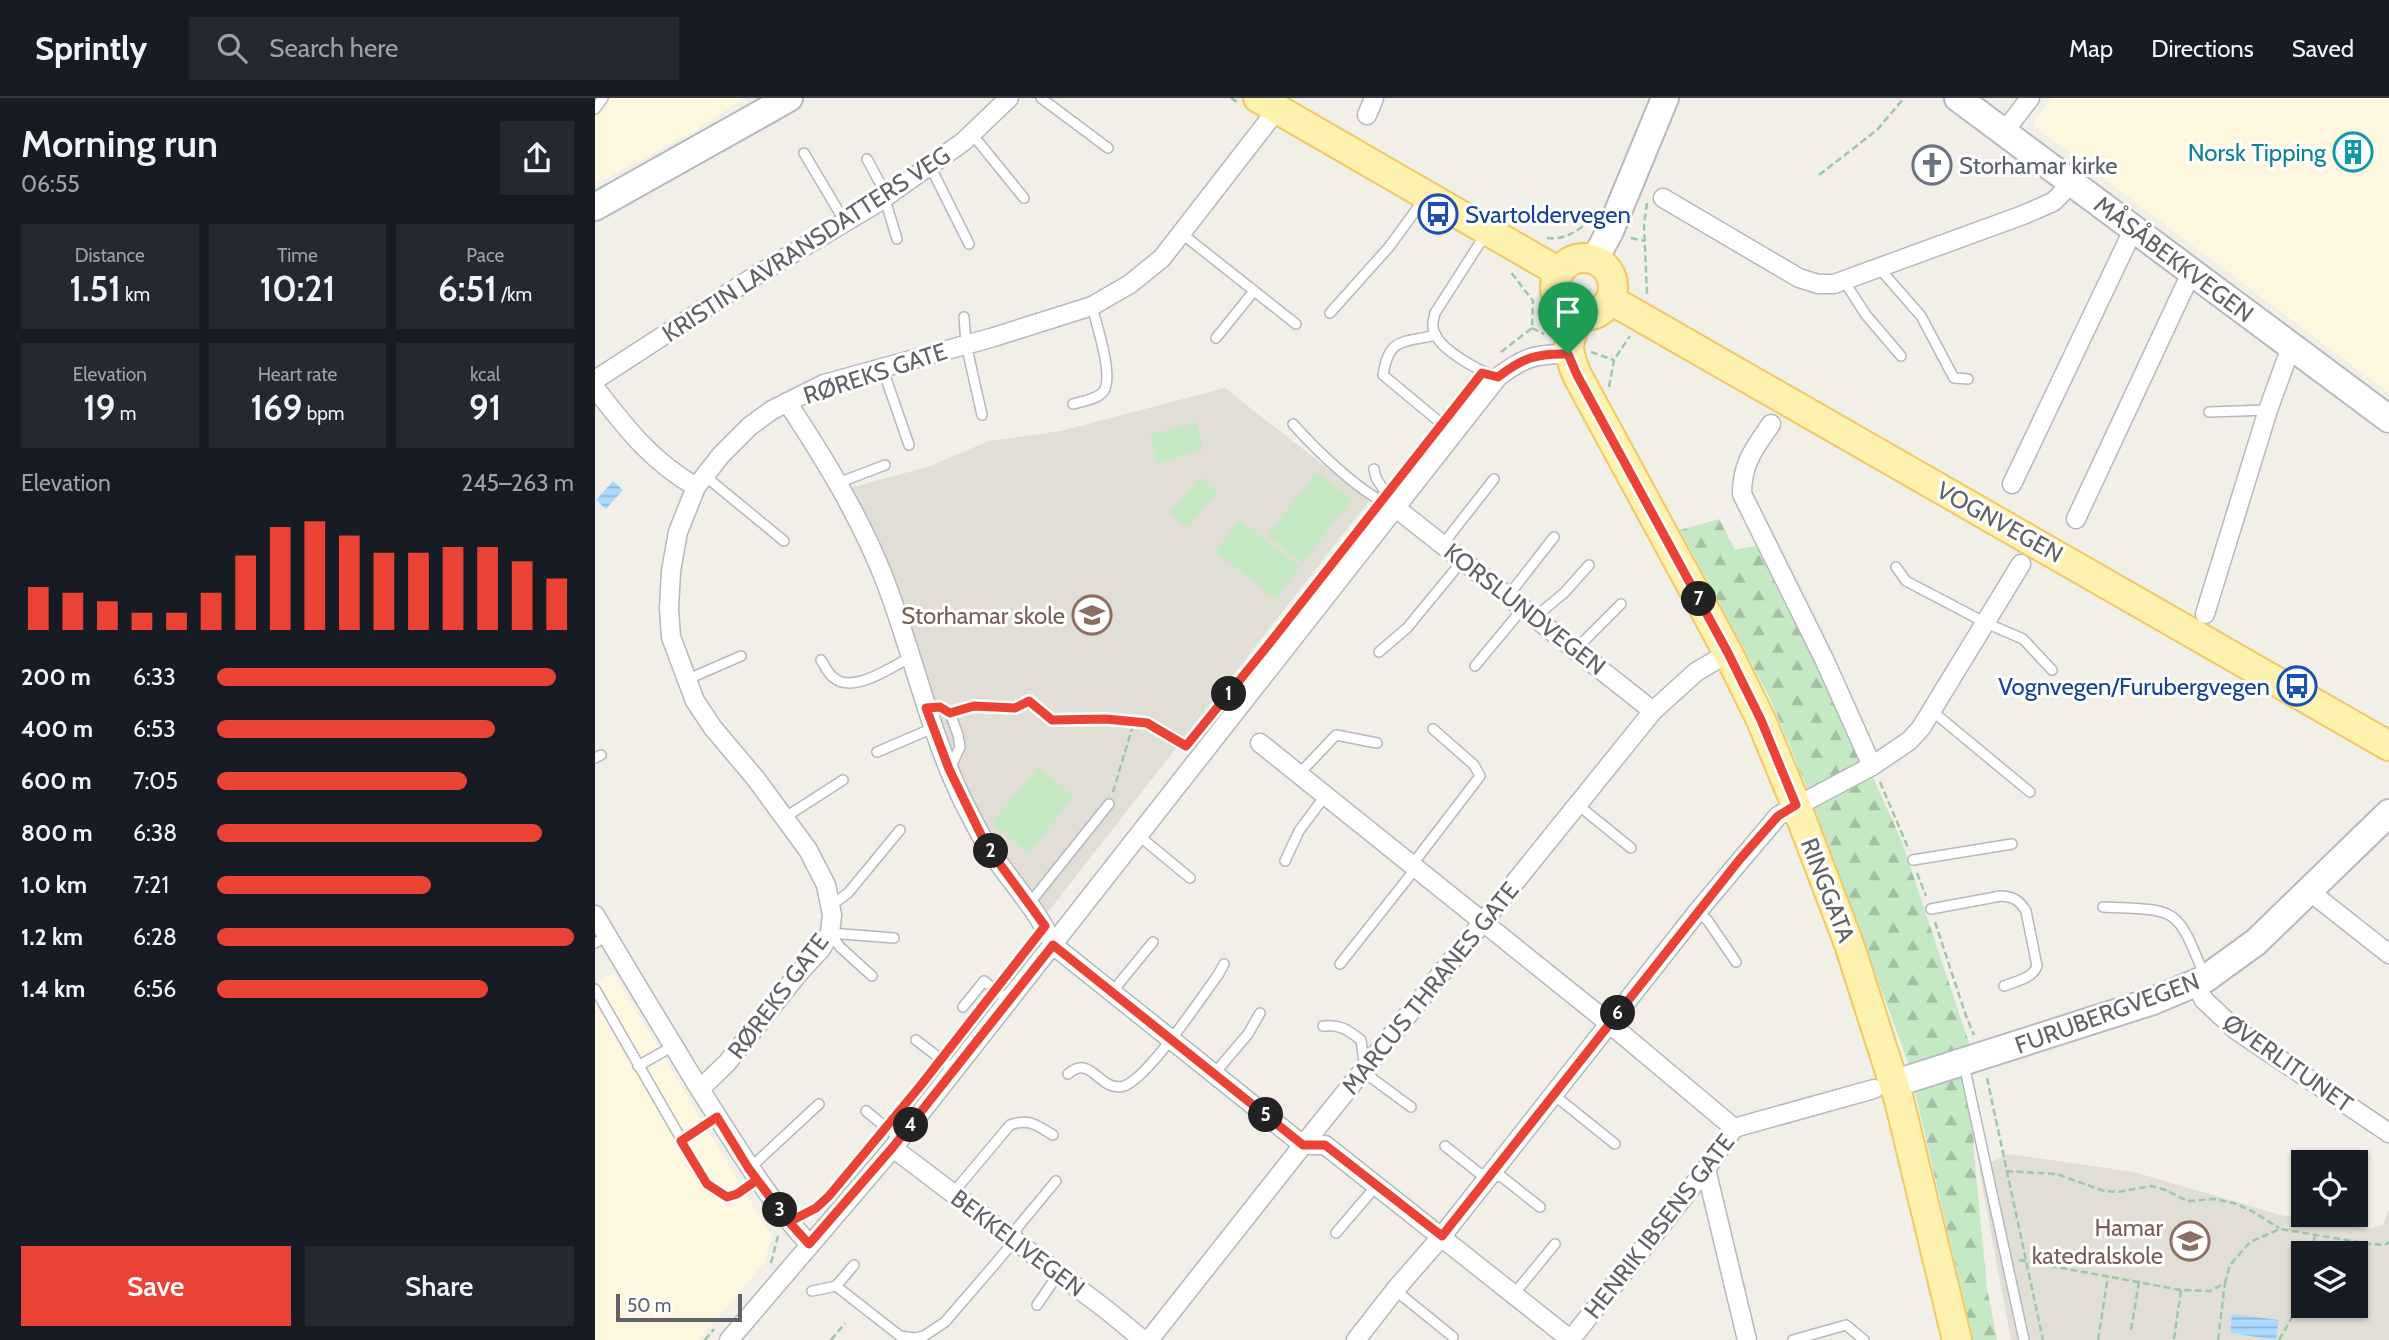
<!DOCTYPE html>
<html lang="en">
<head>
<meta charset="utf-8">
<style>
	body { margin:0; font-family:Cabin,sans-serif; background:#242831; color:#f1f3f6; height:100vh; display:flex; flex-direction:column; font-size:26px; white-space:nowrap }
	* { box-sizing:border-box; margin:0 }
	p { font-size:23px; color:#9ea1a6 }
	.icon { flex:none; width:38px; height:38px; fill:none; stroke:currentColor; stroke-width:2; stroke-linecap:round; stroke-linejoin:round }
	.map { position:relative; flex:1; overflow:hidden }
	.sheet { display:flex; flex-direction:column; background:#171b24; width:595px }
	.sheet>* { flex:none }
	.buttons { position:absolute; left:1696px; top:1052px; display:grid; gap:14px }
	.buttons a { display:grid; place-items:center; width:77px; height:77px; border-radius:0px; background:#171b24; box-shadow:0 2px 5px #0004; font-size:35px }
	.scale { position:absolute; left:21px; bottom:18px; width:126px; box-sizing:border-box; padding-left:7px; border:4px solid #5f6368; border-top:0; font-size:19px; line-height:24px; white-space:nowrap; color:#5f6368; -webkit-text-stroke:5px #fff; paint-order:stroke }
	.pin { position:absolute; display:grid; place-items:center; width:60px; height:60px; color:#fff; margin:-72px -30px; border-radius:50% 50% 50% 0; rotate:-45deg; box-shadow:0 0 7px #0007 }
	.pin .icon { rotate:45deg }
	.km { position:absolute; width:35px; height:35px; margin:-18px; border-radius:50%; background:#222; color:#fff; font-size:19px; line-height:35px; text-align:center }
	.round { display:grid; place-items:center; flex:none; width:74px; height:74px; border-radius:0px; background:#242831 }
	.headline { display:flex; align-items:center; justify-content:space-between; height:119px; padding:0 21px }
	h1 { font-size:38px; font-weight:600; line-height:52px }
	.figures { display:grid; grid-template-columns:repeat(3,1fr); gap:10px; height:119px; padding:7px 21px }
	.figures div { display:grid; align-content:center; border-radius:0px; background:#242831; text-align:center }
	.figures b { font-size:35px; font-weight:600 }
	.figures small { font-size:19px; font-weight:400 }
	.figures p { font-size:19px }
	.chart { height:196px; padding:14px 21px }
	.chart p { display:flex; justify-content:space-between }
	.chart svg { width:100%; height:126px; margin-top:7px; stroke:#ea4335; stroke-width:6 }
	.action { display:flex; gap:14px; margin-top:auto; padding:14px 21px }
	.action a { flex:1; height:80px; border-radius:0px; background:#ea4335; color:#fff; font-size:28px; font-weight:600; line-height:80px; text-align:center }
	.action a+a { background:#242831; color:#f1f3f6 }
	ul { padding:0 21px; list-style:none; font-size:23px }
	li { display:grid; grid-template-columns:112px 84px 1fr; align-items:center; height:52px }
	li i { height:18px; border-radius:9px; background:#ea4335 }
	header { display:flex; align-items:center; gap:42px; box-sizing:border-box; height:98px; padding:0 35px; background:#171b24; border-bottom:2px solid #363941 }
	header strong { font-size:33px }
	nav { display:flex; gap:38px; margin-inline-start:auto; font-size:24px }
	.search { width:490px; height:63px; background:#242831; display:flex; align-items:center; gap:18px; box-sizing:border-box; padding:0 24px; border-radius:0px; color:#9ea1a6; font-size:26px }
	main { display:flex; flex:1; min-height:0 }
	.map>svg:first-child { display:block }
	.commercial { fill:#fef7e0 }
	.education { fill:#e1ded6; fill-rule:evenodd }
	.forest { fill:url(#forest-firs) }
	.park { fill:#c5e8c5 }
	.water { fill:url(#water-rules) }
	.lines { fill:none; stroke-linecap:round; stroke-linejoin:round }
	.lane-casing { stroke:#b5b8bc; stroke-width:12 }
	.street-casing { stroke:#b5b8bc; stroke-width:21 }
	.secondary-casing { stroke:#b6babf; stroke-width:30 }
	.primary-casing { stroke:#f2c960; stroke-width:32 }
	.path { stroke:#9cc7a9; stroke-width:2.5; stroke-dasharray:7 3.5; stroke-linecap:butt }
	.lane { stroke:#fff; stroke-width:9 }
	.street { stroke:#fff; stroke-width:18 }
	.secondary { stroke:#fff; stroke-width:26 }
	.primary { stroke:#fff2af; stroke-width:28 }
	.route-casing { stroke:#fff; stroke-width:14 }
	.route { stroke:#ea4335; stroke-width:9 }
	.labels { text-anchor:middle; dominant-baseline:central; stroke-width:6; stroke-linejoin:round; paint-order:stroke }
	.culture-label { font-size:24px; fill:#0d838f; stroke:#fff; text-anchor:end }
	.worship-label { font-size:24px; fill:#5b616d; stroke:#fff; text-anchor:start }
	.transit-label { font-size:24px; fill:#164399; stroke:#fff; text-anchor:start }
	.street-label { font-size:24px; fill:#5f6368; stroke:#fff }
	.education-label { font-size:24px; fill:#785e54; stroke:#fff; text-anchor:end }
</style>
</head>
<body>
<header>
<strong>Sprintly</strong>
<div class="search"><svg class="icon" aria-label="search" viewBox="0 0 24 24"><circle cx="10" cy="10" r="6"/><path d="M15 15l6 6"/></svg>Search here</div>
<nav><a>Map</a><a>Directions</a><a>Saved</a></nav>
</header>
<main>
<section class="sheet">
<div class="headline"><div><h1>Morning run</h1><p>06:55</p></div><a class="round"><svg class="icon" aria-label="share" viewBox="0 0 24 24"><path d="M12 15V3M7 8l5-5 5 5M5 13v7h14v-7"/></svg></a></div>
<div class="figures">
<div><p>Distance</p><b>1.51<small> km</small></b></div>
<div><p>Time</p><b>10:21</b></div>
<div><p>Pace</p><b>6:51<small> /km</small></b></div>
</div>
<div class="figures">
<div><p>Elevation</p><b>19<small> m</small></b></div>
<div><p>Heart rate</p><b>169<small> bpm</small></b></div>
<div><p>kcal</p><b>91</b></div>
</div>
<div class="chart"><p><span>Elevation</span>245–263 m</p>
<svg viewBox="0 0 160 44" preserveAspectRatio="none"><path d="M5 44V29M15 44V31M25 44V34M35 44V38M45 44V38M55 44V31M65 44V18M75 44V8M85 44V6M95 44V11M105 44V17M115 44V17M125 44V15M135 44V15M145 44V20M155 44V26"/></svg>
</div>
<ul>
<li><b>200 m</b>6:33<i style="width:95%"></i></li>
<li><b>400 m</b>6:53<i style="width:78%"></i></li>
<li><b>600 m</b>7:05<i style="width:70%"></i></li>
<li><b>800 m</b>6:38<i style="width:91%"></i></li>
<li><b>1.0 km</b>7:21<i style="width:60%"></i></li>
<li><b>1.2 km</b>6:28<i style="width:100%"></i></li>
<li><b>1.4 km</b>6:56<i style="width:76%"></i></li>
</ul>
<div class="action"><a>Save</a><a>Share</a></div>
</section>
<div class="map">
<svg width="1794" height="1242" viewBox="0 0 1794 1242">
	<defs>
		<pattern id="forest-firs" width="22" height="20" patternUnits="userSpaceOnUse" patternTransform="scale(1.75)"><rect width="22" height="20" fill="#c5e8c5"/><path d="M5 1l3.5 6h-7zM16 11l3.5 6h-7z" fill="#a3c0a4"/></pattern>
		<pattern id="water-rules" width="6" height="5" patternUnits="userSpaceOnUse" patternTransform="scale(1.75)"><rect width="6" height="5" fill="#aadaff"/><path d="M0 2.5h6" fill="none" stroke="#8eb4d2"/></pattern>
	</defs>
	<rect width="100%" height="100%" fill="#f1efe8"/>
	<!-- commercial -->
	<g class="commercial">
		<polygon points="0,0 150,0 96,35 0,86"/>
		<polygon points="1456,0 1794,0 1794,295 1443,31 1438,25"/>
		<polygon points="18,875 177,1139 169,1165 104,1242 0,1242 0,886"/>
	</g>
	<!-- education -->
	<g class="education">
		<polygon points="630,290 774,403 449,819 425,788 370,697 351,645 295,473 271,416 255,390 335,368 394,343 466,333"/>
		<path d="M 1414,1056 L 1539,1074 L 1686,1117 L 1775,1131 L 1788,1127 L 1794,1111 L 1794,1242 L 1416,1242 L 1384,1070 ZM 1708,1155 L 1760,1155 L 1760,1208 L 1708,1208 Z"/>
	</g>
	<!-- forest -->
	<polygon class="forest" points="1124,421 1140,452 1163,447 1224,558 1307,744 1375,948 1379,1055 1392,1190 1402,1242 1378,1242 1313,964 1212,690 1176,602 1085,432"/>
	<!-- park -->
	<g class="park">
		<polygon points="601,324 608,352 563,365 555,337"/>
		<polygon points="722,374 757,401 707,465 672,437"/>
		<polygon points="605,379 623,394 592,430 575,415"/>
		<polygon points="645,422 705,469 680,501 620,453"/>
		<polygon points="443,669 479,698 434,755 397,725"/>
	</g>
	<!-- water -->
	<g class="water">
		<polygon points="18,383 28,392 11,411 1,402"/>
		<polygon points="1637,1216 1684,1222 1681,1242 1635,1235"/>
	</g>
	<g class="lines">
		<!-- lane casing -->
		<g class="lane-casing">
			<g id="lane">
				<polyline points="446,0 513,50"/>
				<polyline points="0,11 8,0"/>
				<polyline points="377,36 429,100"/>
				<polyline points="209,55 250,124"/>
				<polyline points="272,61 285,85 302,141"/>
				<polyline points="335,68 374,146"/>
				<polyline points="586,135 701,226"/>
				<path d="M 890,137 L 840,215 C 838,223 836,230 841,238 C 850,254 885,274 903,279"/>
				<polyline points="1284,170 1326,218 1359,280 1373,281"/>
				<polyline points="1249,183 1271,217 1306,258"/>
				<polyline points="735,215 794,149 829,101"/>
				<polyline points="369,219 371,246 387,317"/>
				<path d="M 841,237 C 807,245 794,239 788,277 L 859,336"/>
				<polyline points="621,240 659,193"/>
				<polyline points="287,269 314,347"/>
				<path d="M 478,306 C 487,303 501,302 508,294 C 520,280 501,226 497,208"/>
				<polyline points="1614,314 1673,312"/>
				<path d="M 698,326 C 723,354 767,397 801,410 L 781,380 L 779,371"/>
				<polyline points="110,378 189,443"/>
				<polyline points="243,385 290,367"/>
				<polyline points="848,446 899,381"/>
				<polyline points="1301,469 1311,483 1391,525 1428,541 1457,572"/>
				<polyline points="913,498 959,439"/>
				<polyline points="940,519 969,495 994,467"/>
				<polyline points="977,549 989,543 1026,506"/>
				<polyline points="784,554 812,530 868,462"/>
				<path d="M 226,562 C 230,568 233,576 239,580 C 259,596 296,569 316,559"/>
				<polyline points="880,568 928,510"/>
				<polyline points="91,582 146,558"/>
				<polyline points="332,610 345,609 355,615 363,637 365,649 355,670"/>
				<polyline points="1337,613 1435,694"/>
				<polyline points="282,654 338,630"/>
				<polyline points="0,660 6,657"/>
				<polyline points="704,676 741,637 782,645"/>
				<polyline points="983,707 1036,750"/>
				<polyline points="189,720 248,682"/>
				<polyline points="543,737 595,780"/>
				<polyline points="1318,762 1417,746"/>
				<polyline points="690,763 704,733 730,698"/>
				<polyline points="817,767 885,678 879,667 838,631"/>
				<polyline points="434,806 514,706"/>
				<polyline points="235,808 253,795 305,732"/>
				<path d="M 1508,809 C 1584,812 1581,808 1610,879"/>
				<path d="M 1336,811 L 1406,798 C 1419,799 1424,802 1431,813 L 1442,868 C 1437,881 1421,883 1409,888"/>
				<polyline points="1103,813 1113,823 1141,864"/>
				<polyline points="0,845 13,838"/>
				<polyline points="745,866 821,770"/>
				<polyline points="277,878 245,849 235,835 299,840"/>
				<polyline points="0,891 112,1086 132,1099 142,1096 162,1082"/>
				<polyline points="517,894 558,844"/>
				<polyline points="368,909 389,883 414,903"/>
				<path d="M 728,928 C 745,926 753,932 766,942 L 770,971 L 778,981 L 816,1009"/>
				<polyline points="321,942 360,972"/>
				<polyline points="1369,967 1429,1242"/>
				<polyline points="43,968 78,948"/>
				<path d="M 473,976 C 497,955 504,995 529,988 C 553,980 606,900 623,877 L 629,866"/>
				<polyline points="619,976 653,936 665,915"/>
				<polyline points="959,997 1020,1046"/>
				<polyline points="271,1013 305,1041"/>
				<polyline points="86,1043 122,1019"/>
				<polyline points="850,1048 884,1075 907,1079 945,1109"/>
				<polyline points="154,1071 224,1006"/>
				<path d="M 357,1096 L 415,1027 C 434,1020 441,1027 458,1037"/>
				<polyline points="741,1135 782,1087"/>
				<polyline points="241,1188 305,1238 320,1240 329,1238 350,1224 400,1166 420,1142 422,1130 461,1083"/>
				<polyline points="800,1192 858,1239"/>
				<polyline points="217,1193 241,1188 259,1167"/>
				<polyline points="919,1196 960,1146"/>
				<polyline points="442,1207 464,1175"/>
				<polyline points="1198,1242 1251,1227 1269,1242"/>
			</g>
		</g>
		<!-- street casing -->
		<g class="street-casing">
			<g id="street">
				<polyline points="772,17 779,0"/>
				<polyline points="1409,34 1435,0"/>
				<polyline points="1068,100 1204,180 1223,186 1239,186 1428,117 1458,104 1477,85"/>
				<polyline points="0,282 160,178 282,105 368,44 414,0"/>
				<path d="M 0,290 C 32,331 55,362 101,389"/>
				<path d="M 192,304 C 229,360 264,417 289,480 C 317,552 333,629 366,699 C 374,715 382,731 391,746 C 412,781 442,809 458,847 L 708,1047 L 730,1047 L 976,1242"/>
				<path d="M 1176,326 C 1159,351 1147,365 1147,396 L 1229,561 L 1277,668"/>
				<polyline points="1417,386 1539,130"/>
				<polyline points="801,410 1058,613"/>
				<polyline points="1481,421 1597,173"/>
				<polyline points="1610,516 1673,312 1696,249"/>
				<polyline points="665,645 1015,926 1139,1030"/>
				<polyline points="1714,793 1794,856"/>
				<path d="M 0,817 C 34,875 69,932 104,990 C 139,1044 170,1098 214,1146"/>
				<polyline points="1600,886 1609,902 1641,932 1794,1035"/>
				<polyline points="105,991 132,965 203,876 226,851 235,835 237,817 231,787 213,752 161,681 118,630 100,603 76,539 74,510 76,473 83,434 101,389 126,357 155,328 177,312 229,286 399,239 497,208 535,186 567,160 674,22 680,10"/>
				<polyline points="298,1050 513,1213 548,1242"/>
				<polyline points="1111,1071 1152,1242"/>
				<polyline points="976,1241 1111,1071 1139,1030 1279,991"/>
				<path d="M 134,1242 L 298,1050 L 903,279 C 928,260 941,255 973,256"/>
				<polyline points="554,1242 708,1047 1058,613 1101,574 1133,555"/>
				<polyline points="761,1242 800,1192 847,1138 1103,813 1183,718 1277,668 1314,643 1326,630 1426,466"/>
			</g>
		</g>
		<!-- secondary casing -->
		<g class="secondary-casing">
			<g id="secondary">
				<polyline points="1363,0 1794,321"/>
				<polyline points="0,109 194,0"/>
				<polyline points="1000,161 1015,133 1070,0"/>
				<polyline points="1298,986 1558,903 1610,881 1661,844 1794,715"/>
			</g>
		</g>
		<!-- primary casing -->
		<g class="primary-casing">
			<g id="primary">
				<polyline points="663,0 964,174"/>
				<circle cx="989" cy="189" r="29"/>
				<polyline points="1016,202 1794,648"/>
				<path d="M 983,218 C 973,246 970,248 982,277 L 1133,555 L 1166,622 L 1201,707 L 1254,846 L 1304,1002 L 1362,1242"/>
			</g>
		</g>
		<!-- path -->
		<g class="path">
			<polyline points="636,0 642,4"/>
			<polyline points="1224,77 1282,32 1309,0"/>
			<polyline points="1052,105 1049,126 1052,196"/>
			<path d="M 952,140 C 971,142 982,133 996,122"/>
			<polyline points="1036,140 1050,143"/>
			<polyline points="937,230 949,236"/>
			<polyline points="906,254 937,230 938,203 915,173"/>
			<polyline points="996,254 1019,262"/>
			<polyline points="1014,289 1019,262 1035,238"/>
			<path d="M 368,610 C 394,604 407,617 434,603 L 457,622 L 511,621 L 552,625 L 591,648"/>
			<polyline points="1285,684 1314,752"/>
			<polyline points="518,694 539,624"/>
			<polyline points="1322,775 1331,798"/>
			<polyline points="1340,824 1371,918 1379,937"/>
			<polyline points="1392,980 1448,1242"/>
			<polyline points="1411,1073 1462,1076 1509,1093 1522,1094 1556,1088 1571,1092 1592,1103 1619,1101 1639,1105 1657,1113 1684,1130"/>
			<polyline points="209,1116 227,1104"/>
			<polyline points="1717,1155 1720,1136"/>
			<polyline points="1424,1162 1586,1192 1615,1193 1630,1185 1635,1167 1655,1144 1685,1131 1775,1146 1790,1147 1794,1144"/>
			<polyline points="176,1165 183,1138"/>
			<polyline points="1536,1232 1544,1184"/>
			<polyline points="1579,1241 1586,1192"/>
			<polyline points="110,1242 119,1231"/>
			<polyline points="236,1242 250,1225"/>
			<polyline points="1503,1242 1513,1178"/>
			<polyline points="1623,1242 1630,1185"/>
			<polyline points="1684,1242 1708,1200"/>
		</g>
		<!-- lane -->
		<use href="#lane" class="lane"/>
		<!-- street -->
		<use href="#street" class="street"/>
		<!-- secondary -->
		<use href="#secondary" class="secondary"/>
		<!-- primary -->
		<use href="#primary" class="primary"/>
	</g>
	<g class="lines">
		<!-- route casing -->
		<g class="route-casing">
			<path id="route" d="M 973,256 C 941,255 928,260 903,279 L 887,275 L 674,546 L 591,648 L 552,625 L 511,621 L 457,622 L 434,603 L 420,610 L 379,608 L 355,615 L 345,609 L 331,610 L 354,671 L 391,747 L 450,828 L 326,987 L 234,1098 L 221,1110 L 194,1124 L 154,1071 L 122,1019 L 86,1043 L 112,1086 L 132,1099 L 142,1096 L 162,1082 L 194,1124 L 214,1146 L 298,1049 L 458,847 L 708,1047 L 730,1047 L 847,1138 L 1145,761 L 1183,718 L 1201,707 L 1166,622 L 1133,555 L 982,277 L 973,256"/>
		</g>
		<!-- route -->
		<use href="#route" class="route"/>
	</g>
	<!-- icons -->
	<defs>
		<g id="building-ring" transform="scale(2.0125)"><circle r="9.5" fill="#fff" stroke="#0f9aa8" stroke-width="1.5"/><path d="M-4-6H4V6H1V3H-1V6H-4ZM-2.5-4.3h1.7v1.8h-1.7ZM.8-4.3h1.7v1.8H.8ZM-2.5-1h1.7V.8h-1.7ZM.8-1h1.7V.8H.8Z" fill="#0f9aa8"/></g>
		<g id="church-ring" transform="scale(2.0125)"><circle r="9.5" fill="#fff" stroke="#6b7280" stroke-width="1.5"/><path d="M-1.2-6h2.4v3.5h3.3v2.4h-3.3V6h-2.4V-.1h-3.3v-2.4h3.3Z" fill="#6b7280"/></g>
		<g id="bus-ring" transform="scale(2.0125)"><circle r="9.5" fill="#fff" stroke="#1a4fb4" stroke-width="1.5"/><path d="M-5-6H5V4H4V6H2V4H-2V6H-4V4H-5ZM-3.5-4V0h7V-4ZM-3.5 1.2v1.5H-2V1.2ZM2 1.2v1.5H3.5V1.2Z" fill="#1a4fb4"/></g>
		<g id="school-ring" transform="scale(2.0125)"><circle r="9.5" fill="#fff" stroke="#8d6e63" stroke-width="1.5"/><path d="M0-5L7-2L0 1L-7-2ZM-4 1L0 2.5L4 1V4Q0 6-4 4Z" fill="#8d6e63"/></g>
	</defs>
	<g fill-rule="evenodd">
		<use href="#building-ring" x="1758" y="54"/>
		<use href="#church-ring" x="1337" y="67"/>
		<use href="#bus-ring" x="843" y="116"/>
		<use href="#school-ring" x="497" y="517"/>
		<use href="#bus-ring" x="1702" y="588"/>
		<use href="#school-ring" x="1595" y="1143"/>
	</g>
	<g class="labels">
		<!-- culture labels -->
		<g class="culture-label">
			<text x="1731" y="54">Norsk Tipping</text>
		</g>
		<!-- worship labels -->
		<g class="worship-label">
			<text x="1364" y="67">Storhamar kirke</text>
		</g>
		<!-- transit labels -->
		<g class="transit-label">
			<text x="870" y="116">Svartoldervegen</text>
			<text x="1675" y="588" text-anchor="end">Vognvegen/Furubergvegen</text>
		</g>
		<!-- street labels -->
		<g class="street-label">
			<text transform="translate(211 146) rotate(-33)">KRISTIN LAVRANSDATTERS VEG</text>
			<text transform="translate(1579 161) rotate(37)">MÅSÅBEKKVEGEN</text>
			<text transform="translate(280 275) rotate(-18)">RØREKS GATE</text>
			<text transform="translate(1405 424) rotate(29)">VOGNVEGEN</text>
			<text transform="translate(930 511) rotate(38)">KORSLUNDVEGEN</text>
			<text transform="translate(1233 792) rotate(69)">RINGGATA</text>
			<text transform="translate(835 890) rotate(-51)">MARCUS THRANES GATE</text>
			<text transform="translate(183 898) rotate(-53)">RØREKS GATE</text>
			<text transform="translate(1512 915) rotate(-20)">FURUBERGVEGEN</text>
			<text transform="translate(1693 965) rotate(35)">ØVERLITUNET</text>
			<text transform="translate(1064 1128) rotate(-52)">HENRIK IBSENS GATE</text>
			<text transform="translate(423 1145) rotate(37)">BEKKELIVEGEN</text>
		</g>
		<!-- education labels -->
		<g class="education-label">
			<text x="470" y="517">Storhamar skole</text>
			<text x="1568" y="1129">Hamar<tspan x="1568" dy="28">katedralskole</tspan></text>
		</g>
	</g>
</svg>
<div class="buttons">
<a><svg class="icon" aria-label="locate" viewBox="0 0 24 24"><circle cx="12" cy="12" r="6"/><path d="M12 2v4M12 18v4M2 12h4M18 12h4"/></svg></a>
<a><svg class="icon" aria-label="layers" viewBox="0 0 24 24"><path d="M12 4l9 5-9 5-9-5zM3 14l9 5 9-5"/></svg></a>
</div>
<div class="scale">50 m</div>
<div class="pin" style="left:973px;top:256px;background:#1e9e55"><svg class="icon" aria-label="arrive" viewBox="0 0 24 24"><path d="M6 21V4h12l-3 4 3 4H6"/></svg></div>
<b class="km" style="left:634px;top:596px">1</b>
<b class="km" style="left:396px;top:753px">2</b>
<b class="km" style="left:185px;top:1112px">3</b>
<b class="km" style="left:316px;top:1027px">4</b>
<b class="km" style="left:671px;top:1017px">5</b>
<b class="km" style="left:1023px;top:915px">6</b>
<b class="km" style="left:1104px;top:501px">7</b>
</div>
</main>
</body>
</html>
